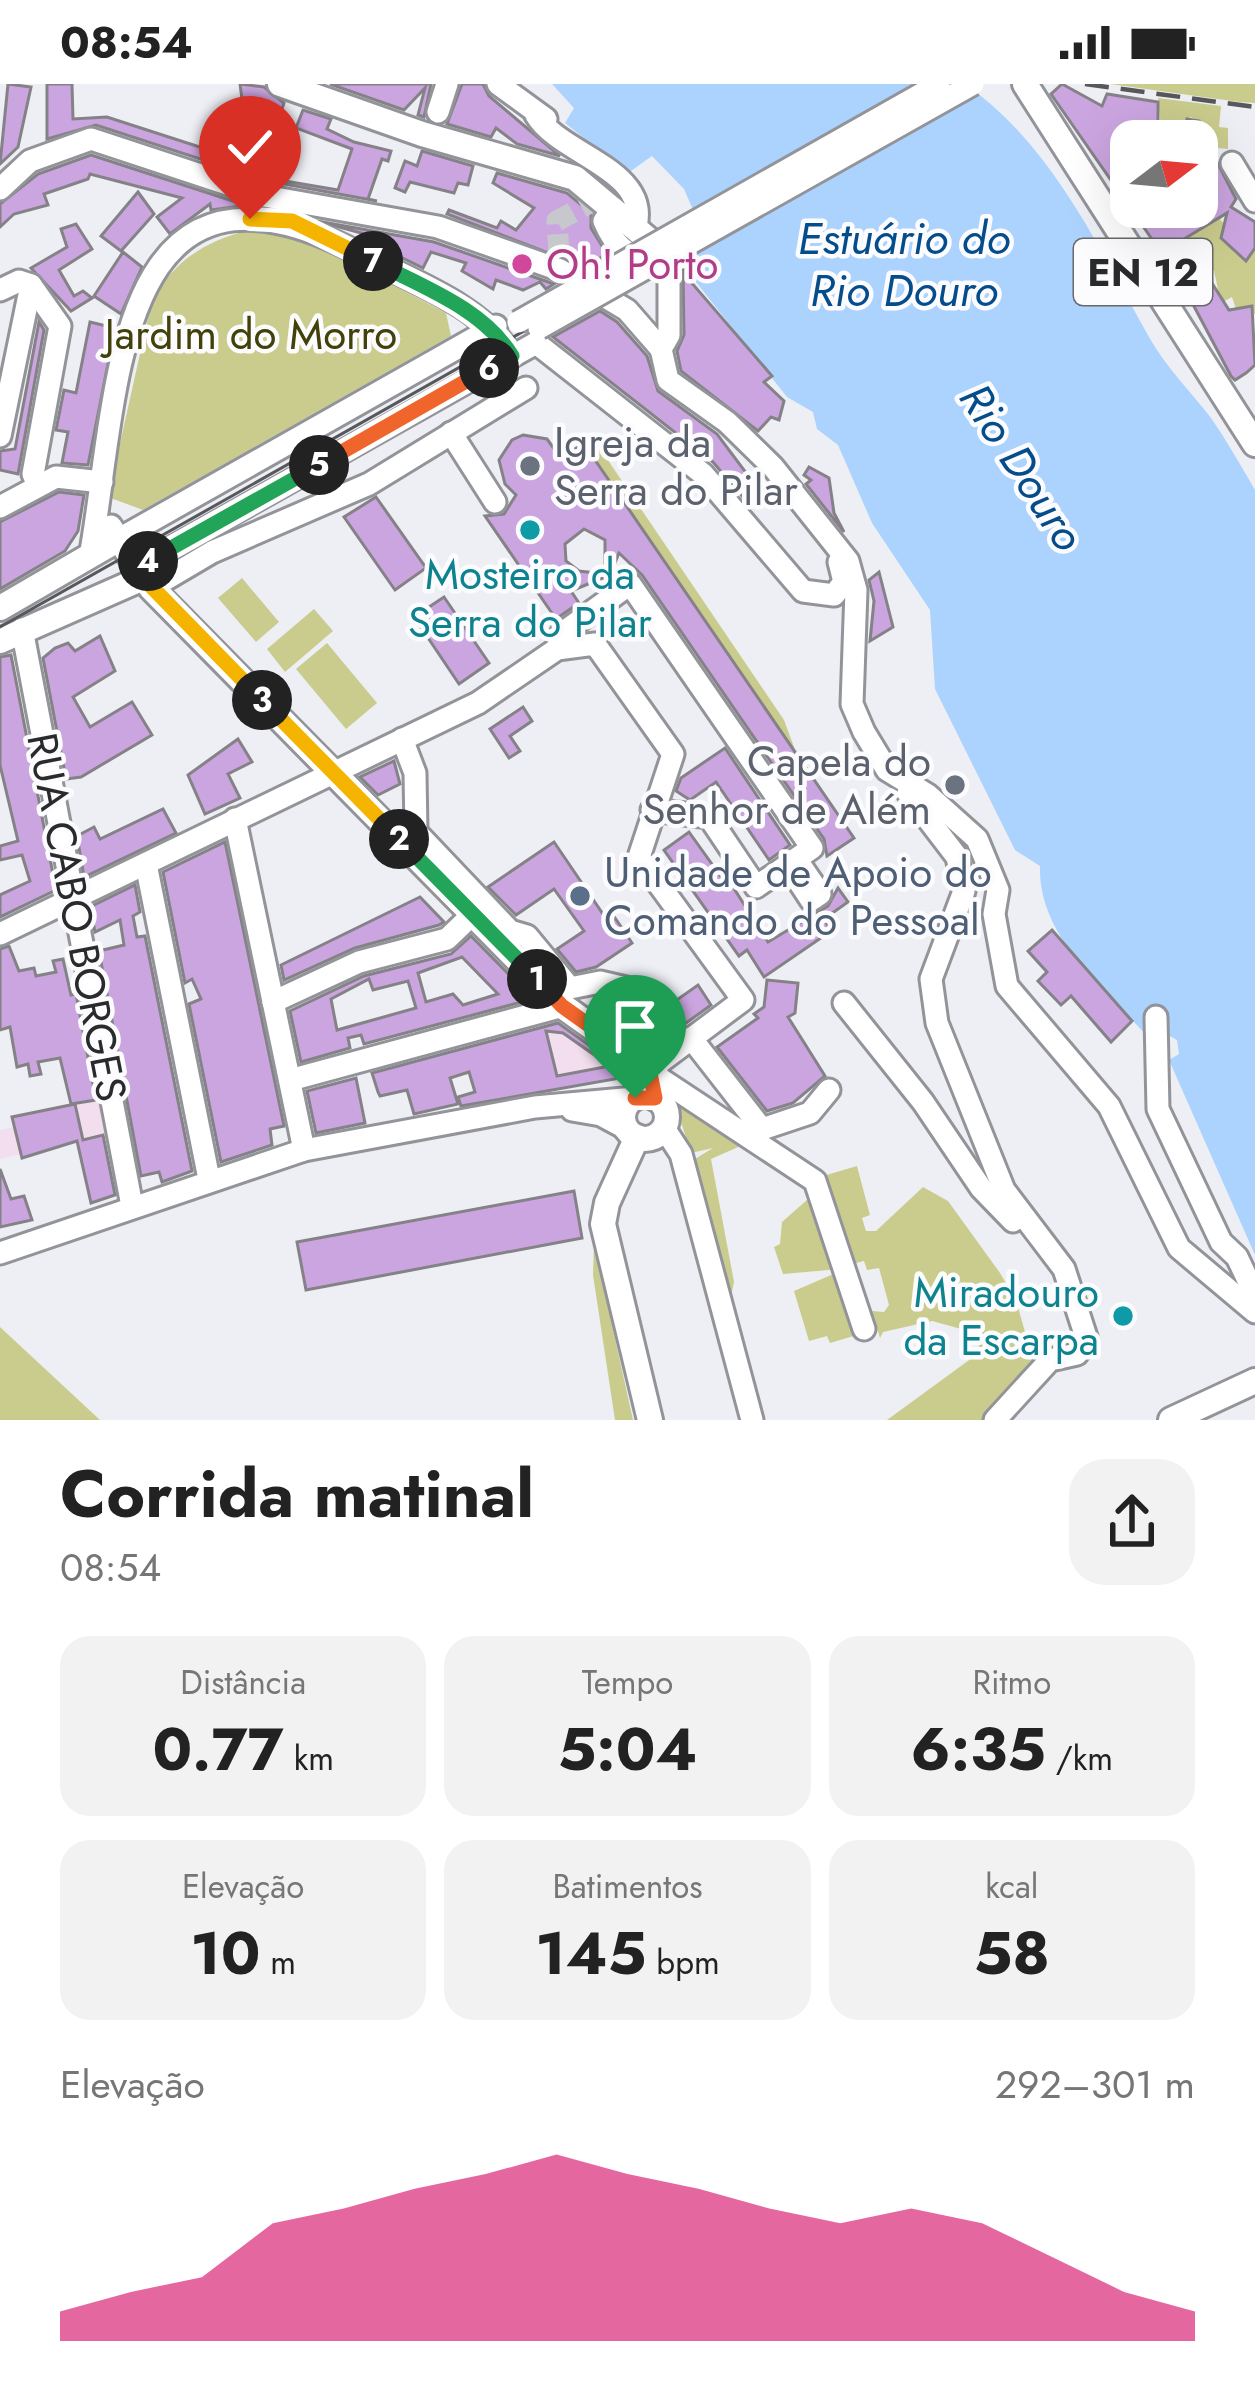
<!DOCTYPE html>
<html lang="pt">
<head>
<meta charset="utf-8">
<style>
	body { margin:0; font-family:Jost,sans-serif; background:#f2f2f2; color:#222; height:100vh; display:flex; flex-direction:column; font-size:45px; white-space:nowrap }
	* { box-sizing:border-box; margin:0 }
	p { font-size:39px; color:#767676 }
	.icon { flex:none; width:66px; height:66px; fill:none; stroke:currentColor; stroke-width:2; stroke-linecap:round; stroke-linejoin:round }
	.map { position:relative; height:1336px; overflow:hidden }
	.details { display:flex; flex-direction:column; background:#fff; flex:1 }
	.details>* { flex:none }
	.needle { width:78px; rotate:74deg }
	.controls { position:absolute; left:1110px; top:36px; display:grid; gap:24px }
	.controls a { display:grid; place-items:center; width:108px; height:108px; border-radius:24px; background:#fff; box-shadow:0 12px 48px #0002; font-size:60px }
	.pin { position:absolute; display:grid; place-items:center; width:102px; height:102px; color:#fff; margin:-123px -51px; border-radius:50% 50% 50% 0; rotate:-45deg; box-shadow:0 0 12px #0007 }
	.pin .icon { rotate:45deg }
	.km { position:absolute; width:60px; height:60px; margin:-30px; border-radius:50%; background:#222; color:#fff; font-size:33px; line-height:60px; text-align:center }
	.round { display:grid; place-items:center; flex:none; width:126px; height:126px; border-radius:36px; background:#f2f2f2 }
	.overview { display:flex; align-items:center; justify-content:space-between; height:204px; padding:0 60px }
	h1 { font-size:66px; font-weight:700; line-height:90px }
	.metrics { display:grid; grid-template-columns:repeat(3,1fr); gap:18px; height:204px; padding:12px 60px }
	.metrics div { display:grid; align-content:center; border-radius:30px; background:#f2f2f2; text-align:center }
	.metrics b { font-size:60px; font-weight:700 }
	.metrics small { font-size:33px; font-weight:400 }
	.metrics p { font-size:33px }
	.chart { height:336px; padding:24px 60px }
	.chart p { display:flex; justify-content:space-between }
	.chart svg { width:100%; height:216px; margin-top:12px; fill:#db2777; opacity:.7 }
	.status { display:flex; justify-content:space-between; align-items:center; height:84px; padding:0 60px; background:#fff; direction:ltr }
	.status svg { height:33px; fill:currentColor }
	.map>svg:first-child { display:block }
	.industrial { fill:#f2deee }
	.green { fill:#cacc8d }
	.water { fill:#acd2fe }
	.building { fill:#cba5e0; stroke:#858287; stroke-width:3; fill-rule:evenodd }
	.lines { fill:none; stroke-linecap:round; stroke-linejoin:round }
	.minor-tunnel { stroke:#c6c8cd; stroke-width:21; stroke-dasharray:21 10; stroke-linecap:butt }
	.minor-casing { stroke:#93949a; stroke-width:27 }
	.major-casing { stroke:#93949a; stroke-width:30 }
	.minor { stroke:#fff; stroke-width:21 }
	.major { stroke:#fff; stroke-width:24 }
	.tram { stroke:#57585b; stroke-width:3 }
	.rail { stroke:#57585b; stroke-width:4.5; stroke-dasharray:24 12; stroke-linecap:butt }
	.minor-bridge-casing { stroke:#93949a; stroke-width:27; stroke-linecap:butt }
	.minor-bridge { stroke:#fff; stroke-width:21 }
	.split-1-casing { stroke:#fff; stroke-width:24 }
	.split-2-casing { stroke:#fff; stroke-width:24 }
	.split-3-casing { stroke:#fff; stroke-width:24 }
	.split-4-casing { stroke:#fff; stroke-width:24 }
	.split-5-casing { stroke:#fff; stroke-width:24 }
	.split-6-casing { stroke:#fff; stroke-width:24 }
	.split-7-casing { stroke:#fff; stroke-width:24 }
	.split-8-casing { stroke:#fff; stroke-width:24 }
	.split-1 { stroke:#f0652b; stroke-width:15 }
	.split-2 { stroke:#22a559; stroke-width:15 }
	.split-3 { stroke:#f5b400; stroke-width:15 }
	.split-4 { stroke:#f5b400; stroke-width:15 }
	.split-5 { stroke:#22a559; stroke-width:15 }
	.split-6 { stroke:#f0652b; stroke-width:15 }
	.split-7 { stroke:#22a559; stroke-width:15 }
	.split-8 { stroke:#f5b400; stroke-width:15 }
	.hotel-dot { fill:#d1479c; stroke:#fcfcff; stroke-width:4.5 }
	.worship-dot { fill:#6b7280; stroke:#fcfcff; stroke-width:4.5 }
	.culture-dot { fill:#0f9aa8; stroke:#fcfcff; stroke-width:4.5 }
	.service-dot { fill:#5c6f8a; stroke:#fcfcff; stroke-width:4.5 }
	.labels { text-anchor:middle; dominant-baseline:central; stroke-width:9; stroke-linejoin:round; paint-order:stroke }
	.shield { fill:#fcfcff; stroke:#68696b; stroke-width:3 }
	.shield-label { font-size:39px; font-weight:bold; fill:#292a2c }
	.hotel-label { font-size:42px; fill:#b23c85; stroke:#fcfcff; text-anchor:start }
	.park-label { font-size:42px; fill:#414109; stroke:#fcfcff }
	.worship-label { font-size:42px; fill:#5b616d; stroke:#fcfcff; text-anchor:start }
	.culture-label { font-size:42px; fill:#0d838f; stroke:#fcfcff }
	.service-label { font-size:42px; fill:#4e5e75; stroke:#fcfcff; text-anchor:start }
	.street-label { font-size:42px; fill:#292a2c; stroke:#fcfcff }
	.water-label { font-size:45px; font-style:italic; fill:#054c8b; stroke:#fcfcff }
</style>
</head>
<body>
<div class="status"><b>08:54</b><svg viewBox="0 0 49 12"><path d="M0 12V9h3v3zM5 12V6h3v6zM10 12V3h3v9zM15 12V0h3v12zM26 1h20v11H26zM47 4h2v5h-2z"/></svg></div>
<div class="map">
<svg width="1255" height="1336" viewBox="0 0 1255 1336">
	<rect width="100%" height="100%" fill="#edeff5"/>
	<!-- industrial -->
	<g class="industrial">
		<polygon points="559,932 637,985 635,992 478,1021 461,959"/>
		<polygon points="101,1015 107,1050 0,1075 0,1046 38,1038 37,1027"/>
	</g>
	<!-- green -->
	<g class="green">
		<polygon points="1110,0 1255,0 1255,19 1239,18"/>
		<polygon points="1158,14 1221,22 1219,43 1228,44 1228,65 1197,62 1199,37 1190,33 1182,57 1166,44 1162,53"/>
		<polygon points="1191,123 1225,130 1220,136 1255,167 1255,231 1251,222 1236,225 1232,213 1221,219 1214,187 1178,147 1204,143"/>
		<path d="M 250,146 L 315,159 L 446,229 L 451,252 L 143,426 L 108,413 L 152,216 C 175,176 205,157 250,146 Z"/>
		<polygon points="599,363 784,636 797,671 590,370"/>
		<polygon points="242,494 279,538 256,558 218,514"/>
		<polygon points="314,525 333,547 285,588 267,565"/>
		<polygon points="327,559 377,619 346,645 296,585"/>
		<polygon points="671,1007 745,1060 711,1075 734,1198 729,1222 695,1075 713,1064 691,1069"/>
		<polygon points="857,1082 870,1131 862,1134 866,1147 876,1147 923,1103 948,1117 1000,1189 1016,1216 1036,1287 984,1336 887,1336 976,1271 983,1251 932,1237 883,1248 880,1254 872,1227 884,1228 889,1221 879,1184 867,1186 864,1177 848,1181 823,1092"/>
		<polygon points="816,1108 840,1185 783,1190 774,1163 780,1160 782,1138"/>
		<polygon points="594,1159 633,1336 615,1336 593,1191"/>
		<polygon points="838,1188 857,1251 830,1259 827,1252 809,1257 794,1207"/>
		<polygon points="0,1243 100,1336 0,1336"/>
	</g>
	<!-- water -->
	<path class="water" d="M 552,0 L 965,0 C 1052,61 1098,163 1149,253 C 1165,282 1191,308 1211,334 C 1227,357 1241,382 1255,406 L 1255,1171 L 1169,976 L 1179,970 L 1177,956 L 1162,948 L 1147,952 C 1103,903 1038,852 1040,782 L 1015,766 L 935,605 L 930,526 L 872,439 L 838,361 L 817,345 L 813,328 L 787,313 L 692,193 L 694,164 L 706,156 L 684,105 L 652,72 L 628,89 L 565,39 L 574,24 Z"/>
	<!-- building -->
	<g class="building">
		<polygon points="8,0 31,3 18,63 0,80"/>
		<polygon points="47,0 72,0 73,35 107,33 249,79 279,96 338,106 352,65 296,44 303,26 331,35 327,45 354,58 391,67 388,77 382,75 368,115 377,117 268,97 96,41 47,55"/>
		<polygon points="240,0 264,3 284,19 277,40 243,23"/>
		<polygon points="330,0 431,0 424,33 418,31 425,4 404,26"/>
		<polygon points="462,0 483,0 489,12 560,72 517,60 496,44 491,53 447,40"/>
		<polygon points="1062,0 1102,22 1107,10 1158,18 1158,37 1182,57 1187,35 1199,37 1198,57 1131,57 1131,123 1197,123 1197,75 1217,78 1236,115 1231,123 1255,138 1255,164 1246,177 1221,154 1227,129 1184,155 1229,226 1252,222 1255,281 1246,289 1235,296 1231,292 1179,194 1051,10"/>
		<polygon points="422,67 473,82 468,101 458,99 454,109 410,98 405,108 395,104 405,77 417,82"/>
		<polygon points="91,71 242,120 241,122 211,126 210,120 170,150 157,133 182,114 90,90 88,95 44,110 48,121 14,130 0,143 0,120 38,90"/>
		<polygon points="497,89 567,109 591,129 591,144 607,170 585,183 447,130 449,126 497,144 501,137 516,146 534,124 493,99"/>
		<polygon points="138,108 154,130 121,167 101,152"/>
		<polygon points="317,137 434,158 554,200 546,205 540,198 523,206 496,196 493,205 462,187 466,179 431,168 423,184 374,160 376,153"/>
		<polygon points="76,140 92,165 59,186 74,212 83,207 92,214 71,227 31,184 67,163 61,145"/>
		<polygon points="123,168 142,183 121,230 94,212"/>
		<polygon points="689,184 690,197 772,292 764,298 784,317 779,336 771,333 758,347 681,287 677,267 684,251 683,186"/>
		<polygon points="600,227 617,238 647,272 658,307 717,350 762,410 749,420 713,378 553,253"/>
		<polygon points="39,238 44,246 18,390 0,386 0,367 15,365"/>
		<polygon points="90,238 115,244 88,381 62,379 68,348 56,346 64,306 76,309"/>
		<path d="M 523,351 L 547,355 L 560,373 L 584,360 L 854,754 L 827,772 L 824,755 L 642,491 L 619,469 L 610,491 L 571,507 L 579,519 L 556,535 L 485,432 L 504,430 L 516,411 L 505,400 L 499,376 L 512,356 ZM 584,445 L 605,456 L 605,490 L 579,487 L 566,477 L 565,460 Z"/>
		<polygon points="809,383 829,394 834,429 844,448 806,400 811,396 804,391"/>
		<polygon points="59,408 84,411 78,447 65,467 0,505 0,438"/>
		<polygon points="376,413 426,484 395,506 344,433"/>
		<polygon points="879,488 893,543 870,557 874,517 869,496"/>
		<polygon points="444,513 489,579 459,600 414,533"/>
		<polygon points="100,552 115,587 73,613 90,643 132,618 152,651 81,693 66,695 43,574 55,564 68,559 75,567"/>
		<polygon points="11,571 56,806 0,833 0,811 30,797 22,771 0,776 0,762 18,757 0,681 0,573"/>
		<polygon points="523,623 532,637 510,652 520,667 509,674 490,645"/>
		<polygon points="238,655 252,678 228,690 240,714 205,730 188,691"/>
		<polygon points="725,664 790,761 769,776 716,698 690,716 676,707 681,694"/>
		<polygon points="394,677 400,700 378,711 360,693"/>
		<polygon points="163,725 176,749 84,793 77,752 94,743 100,755"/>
		<polygon points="689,748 722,794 726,792 768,858 828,822 838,804 848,818 824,835 831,847 764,893 747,866 739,872 664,766"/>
		<polygon points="225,758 284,1042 270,1045 272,1061 221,1078 189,920 201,915 192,895 185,899 163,788"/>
		<polygon points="554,758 605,833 611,828 632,859 596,883 576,888 557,865 584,847 554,805 516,831 488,803"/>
		<polygon points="135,801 140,828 133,832 137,853 145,852 192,1087 162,1098 159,1088 141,1092 99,867 124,861 120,836 95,848 90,823"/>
		<polygon points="420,813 444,838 439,841 355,864 284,896 281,881"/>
		<polygon points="1052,846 1132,937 1111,958 1071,912 1061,921 1038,897 1047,888 1028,867"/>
		<path d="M 471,852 L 533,915 L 364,960 L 361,951 L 348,954 L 350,964 L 301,978 L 290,927 L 364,892 L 451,870 ZM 462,873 L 498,910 L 463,921 L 453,910 L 426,918 L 418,889 ZM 369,895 L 373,906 L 408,897 L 416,924 L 337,946 L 331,915 Z"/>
		<polygon points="9,862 19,887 34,884 36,892 56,888 53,877 63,875 71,911 76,910 96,1016 71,1020 60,974 38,978 41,990 30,992 28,980 17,983 10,943 0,946 0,865"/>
		<polygon points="767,896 798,899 795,929 788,933 825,992 793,1019 767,1027 717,963 758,934 754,930 764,923"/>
		<polygon points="698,901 711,921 675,947 661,927"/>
		<path d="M 558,939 L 632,992 L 461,1022 L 458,1013 L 475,1008 L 469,988 L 450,994 L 458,1020 L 414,1030 L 407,1006 L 380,1012 L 378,1008 L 372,989 ZM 546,947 L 563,949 L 610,982 L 557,992 Z"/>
		<polygon points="356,994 365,1039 316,1049 307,1007"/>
		<polygon points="75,1020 83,1056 103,1051 115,1111 91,1119 77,1057 22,1074 12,1033"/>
		<polygon points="0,1085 11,1115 24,1112 32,1136 0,1143"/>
		<polygon points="574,1107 582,1154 306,1206 297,1158"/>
	</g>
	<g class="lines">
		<!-- minor-tunnel -->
		<polyline class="minor-tunnel" points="559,171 557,137 588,120"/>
		<!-- minor casing -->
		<g class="minor-casing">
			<g id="minor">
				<polyline points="498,0 546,35"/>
				<polyline points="438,28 447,0"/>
				<path d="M 536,31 C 560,71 650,85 636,142"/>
				<polyline points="1232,79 1255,117"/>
				<polyline points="0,105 30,77 91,55 264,112 438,143 560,186 627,226 661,265"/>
				<path d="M 613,124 L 604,137 C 625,186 643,161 669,191 L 669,251 L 661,265 L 668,296 L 727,338 L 773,383 L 848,477 L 856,506 L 852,620 L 864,648 L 887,686 L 928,711 L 977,755 L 998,806 L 994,830 L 1007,902 L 1109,1022 L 1179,1164 L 1255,1228"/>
				<polyline points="0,206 19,197 31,201 60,242 33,390 38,402"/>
				<polyline points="536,259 703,390 803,507 834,511 844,498 839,478"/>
				<polyline points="451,349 495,418"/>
				<polyline points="0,352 31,201"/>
				<polyline points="0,423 56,393 102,398"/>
				<polyline points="111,442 119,455 496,242"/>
				<path d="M 90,473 C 119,315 110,36 362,171 C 411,197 482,221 512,272"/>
				<polyline points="136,484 536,259"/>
				<polyline points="151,504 212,468 369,400 526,304"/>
				<polyline points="22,545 132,1122"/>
				<polyline points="557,565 561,550 630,500 812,764 796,775 820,810 811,816 788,781 756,803 709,733 652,726"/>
				<polyline points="402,655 415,689 416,748 510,847 527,852 570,904 600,898 626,904 672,968"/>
				<polyline points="908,709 957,773 964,807 931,895 937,939 1004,1106 1064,1185 1087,1256 1077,1270 1050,1276 995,1336"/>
				<polyline points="235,735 304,1066"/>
				<polyline points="146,780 209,1095"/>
				<polyline points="0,850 478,619 557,565 595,560 673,670 639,773 743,916 660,978 653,990 815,1097 864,1245"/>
				<polyline points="273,918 359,878 447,855 473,830"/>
				<polyline points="844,919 923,1018 981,1104 1013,1137"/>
				<polyline points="1156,933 1158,1025 1221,1158 1237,1173 1255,1211"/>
				<polyline points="691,954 762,1045 810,1029 829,1006"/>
				<polyline points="290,996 563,922"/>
				<polyline points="572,1026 601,1031 627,1045"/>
				<polyline points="664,1044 681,1070 752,1336"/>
				<polyline points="0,1169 304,1066 535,1023 635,1014"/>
			</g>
		</g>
		<!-- major casing -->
		<g class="major-casing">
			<g id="major">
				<polyline points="280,0 422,50 575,94 661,166 671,160"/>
				<polyline points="1025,0 1255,360"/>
				<polyline points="0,524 119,455 151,504 563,922 649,984 655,1014"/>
				<polyline points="0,557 143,494"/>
				<circle cx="645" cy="1033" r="22"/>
				<polyline points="637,1053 607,1119 603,1140 650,1336"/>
				<polyline points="1171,1336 1255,1297"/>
			</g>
		</g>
		<!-- minor -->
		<use href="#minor" class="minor"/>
		<!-- major -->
		<use href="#major" class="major"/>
		<!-- tram -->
		<polyline class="tram" points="0,543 961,0"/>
		<!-- rail -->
		<polyline class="rail" points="1085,0 1255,23"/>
		<!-- minor-bridge casing -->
		<g class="minor-bridge-casing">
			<g id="minor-bridge">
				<polyline points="518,238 939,0"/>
				<polyline points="539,244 973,0"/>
			</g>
		</g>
		<!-- minor-bridge -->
		<use href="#minor-bridge" class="minor-bridge"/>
	</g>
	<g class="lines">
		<!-- split-1 casing -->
		<g class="split-1-casing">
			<polyline id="split-1" points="537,895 562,922 649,984 655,1014 635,1014"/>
		</g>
		<!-- split-2 casing -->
		<g class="split-2-casing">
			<polyline id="split-2" points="399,755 537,895"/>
		</g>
		<!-- split-3 casing -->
		<g class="split-3-casing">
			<polyline id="split-3" points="262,616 399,755"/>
		</g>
		<!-- split-4 casing -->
		<g class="split-4-casing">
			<polyline id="split-4" points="148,477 136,484 143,494 262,616"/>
		</g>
		<!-- split-5 casing -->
		<g class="split-5-casing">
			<polyline id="split-5" points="148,477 319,381"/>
		</g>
		<!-- split-6 casing -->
		<g class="split-6-casing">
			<polyline id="split-6" points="319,381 489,284"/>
		</g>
		<!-- split-7 casing -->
		<g class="split-7-casing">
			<path id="split-7" d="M 373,177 C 420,202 483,224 512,272 L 489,284"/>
		</g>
		<!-- split-8 casing -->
		<g class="split-8-casing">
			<polyline id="split-8" points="250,135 292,137 373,177"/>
		</g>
		<!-- split-1 -->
		<use href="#split-1" class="split-1"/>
		<!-- split-2 -->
		<use href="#split-2" class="split-2"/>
		<!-- split-3 -->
		<use href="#split-3" class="split-3"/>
		<!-- split-4 -->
		<use href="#split-4" class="split-4"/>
		<!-- split-5 -->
		<use href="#split-5" class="split-5"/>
		<!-- split-6 -->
		<use href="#split-6" class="split-6"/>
		<!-- split-7 -->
		<use href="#split-7" class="split-7"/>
		<!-- split-8 -->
		<use href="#split-8" class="split-8"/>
	</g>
	<!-- markers -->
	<circle class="hotel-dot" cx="522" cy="180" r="12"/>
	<g class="worship-dot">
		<circle cx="530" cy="382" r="12"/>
		<circle cx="955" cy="701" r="12"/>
	</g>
	<g class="culture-dot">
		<circle cx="530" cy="446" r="12"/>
		<circle cx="1123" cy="1232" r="12"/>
	</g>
	<circle class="service-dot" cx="580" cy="812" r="12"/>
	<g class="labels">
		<!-- shield labels -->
		<rect class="shield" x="1074" y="155" width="138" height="66" rx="9"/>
		<g class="shield-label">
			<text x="1143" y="188">EN 12</text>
		</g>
		<!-- hotel labels -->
		<g class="hotel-label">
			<text x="546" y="180">Oh! Porto</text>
		</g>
		<!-- park labels -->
		<g class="park-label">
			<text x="251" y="250">Jardim do Morro</text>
		</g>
		<!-- worship labels -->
		<g class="worship-label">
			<text x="554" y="358">Igreja da<tspan x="554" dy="48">Serra do Pilar</tspan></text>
			<text x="931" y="677" text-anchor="end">Capela do<tspan x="931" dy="48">Senhor de Além</tspan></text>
		</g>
		<!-- culture labels -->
		<g class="culture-label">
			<text x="530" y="490">Mosteiro da<tspan x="530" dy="48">Serra do Pilar</tspan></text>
			<text x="1099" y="1208" text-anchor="end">Miradouro<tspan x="1099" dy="48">da Escarpa</tspan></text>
		</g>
		<!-- service labels -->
		<g class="service-label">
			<text x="604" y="788">Unidade de Apoio do<tspan x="604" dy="48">Comando do Pessoal</tspan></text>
		</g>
		<!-- street labels -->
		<g class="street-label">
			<text transform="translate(77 833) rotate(79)">RUA CABO BORGES</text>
		</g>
		<!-- water labels -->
		<g class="water-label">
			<text x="904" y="154">Estuário do<tspan x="904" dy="52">Rio Douro</tspan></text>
			<text transform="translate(1022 383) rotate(57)">Rio Douro</text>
		</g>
	</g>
</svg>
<div class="controls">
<a><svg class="needle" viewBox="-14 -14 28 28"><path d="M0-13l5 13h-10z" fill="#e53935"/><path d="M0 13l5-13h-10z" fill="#767676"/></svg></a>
</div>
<div class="pin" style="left:635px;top:1014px;background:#1e9e55"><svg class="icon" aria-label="arrive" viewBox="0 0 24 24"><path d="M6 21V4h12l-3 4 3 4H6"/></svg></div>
<div class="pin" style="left:250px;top:135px;background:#d93025"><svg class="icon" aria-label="check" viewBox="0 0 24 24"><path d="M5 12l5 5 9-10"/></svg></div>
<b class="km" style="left:537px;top:895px">1</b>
<b class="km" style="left:399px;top:755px">2</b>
<b class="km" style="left:262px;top:616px">3</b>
<b class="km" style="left:148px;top:477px">4</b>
<b class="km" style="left:319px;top:381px">5</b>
<b class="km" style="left:489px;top:284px">6</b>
<b class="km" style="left:373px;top:177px">7</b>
</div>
<section class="details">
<div class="overview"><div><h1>Corrida matinal</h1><p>08:54</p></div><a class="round"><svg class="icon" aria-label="share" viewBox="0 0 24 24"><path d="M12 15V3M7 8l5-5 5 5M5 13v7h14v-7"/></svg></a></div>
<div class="metrics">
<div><p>Distância</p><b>0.77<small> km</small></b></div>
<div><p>Tempo</p><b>5:04</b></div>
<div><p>Ritmo</p><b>6:35<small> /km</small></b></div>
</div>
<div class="metrics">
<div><p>Elevação</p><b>10<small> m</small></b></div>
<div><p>Batimentos</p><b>145<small> bpm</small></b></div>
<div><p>kcal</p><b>58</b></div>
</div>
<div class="chart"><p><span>Elevação</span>292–301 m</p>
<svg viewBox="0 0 160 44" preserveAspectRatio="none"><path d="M0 44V38L10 34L20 31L30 20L40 17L50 13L60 10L70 6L80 10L90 13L100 17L110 20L120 17L130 20L140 27L150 34L160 38V44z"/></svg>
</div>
</section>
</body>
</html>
